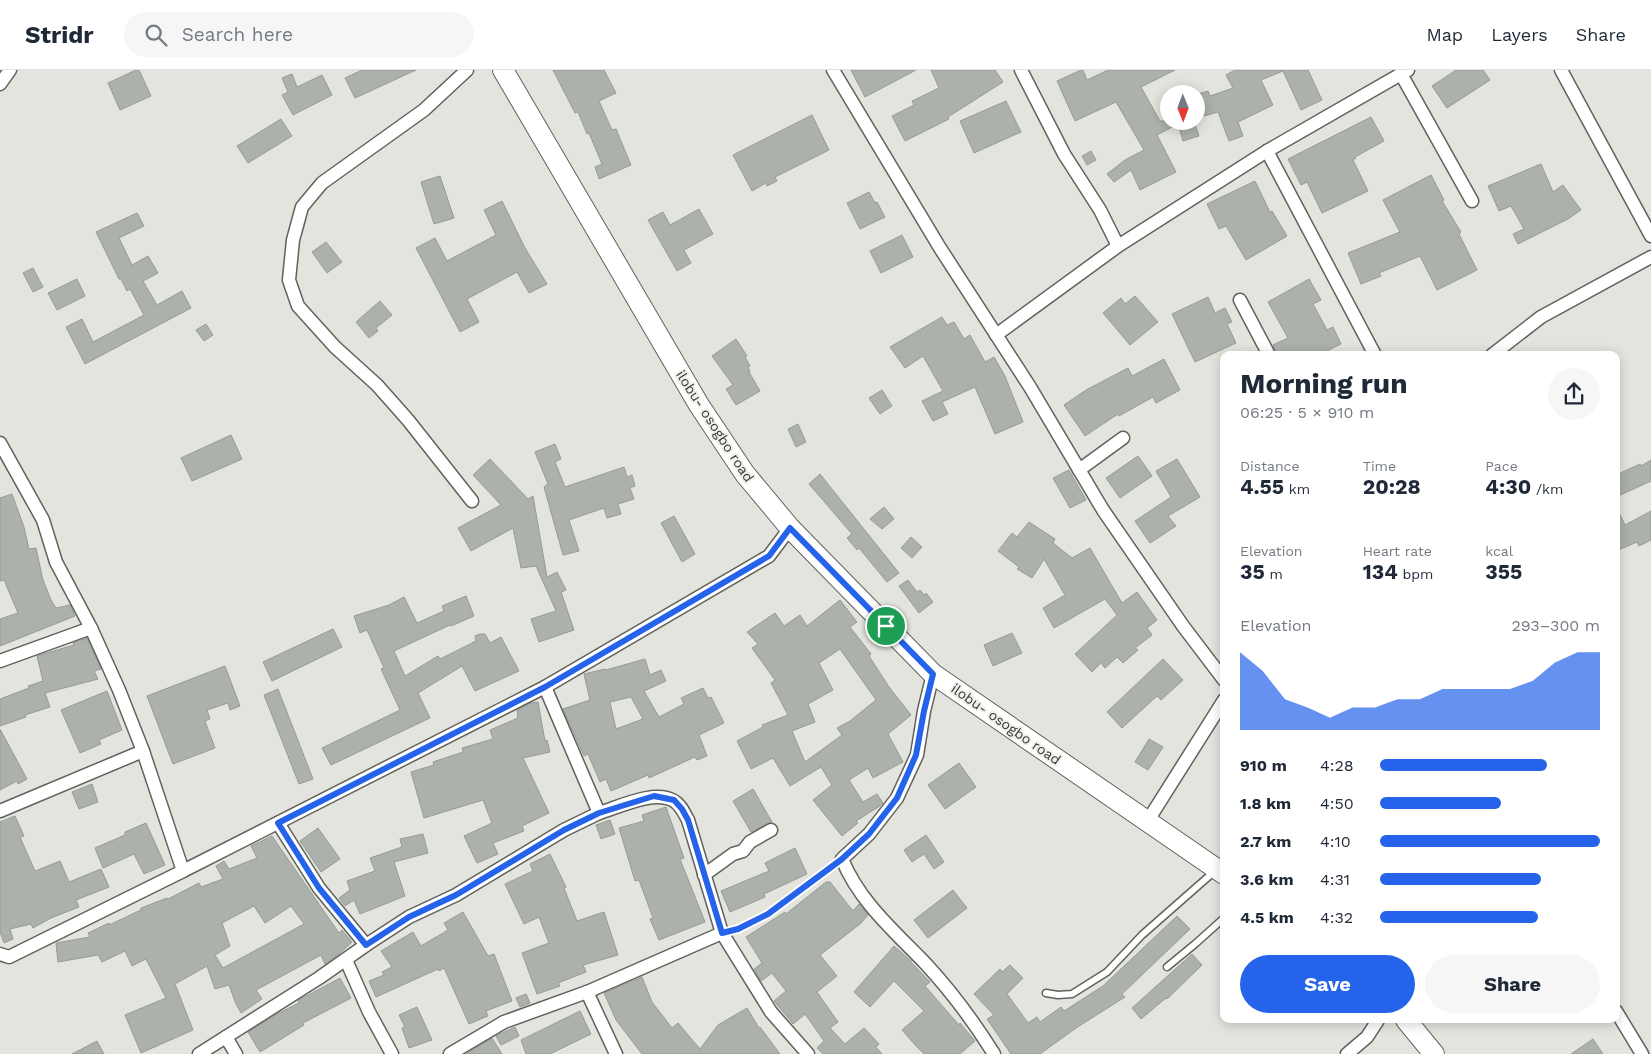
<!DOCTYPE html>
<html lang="en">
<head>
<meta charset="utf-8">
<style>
	body { margin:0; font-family:"Work Sans",sans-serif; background:#f6f6f7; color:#1f2937; height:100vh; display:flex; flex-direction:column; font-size:19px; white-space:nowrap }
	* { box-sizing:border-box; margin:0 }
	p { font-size:16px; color:#747a83 }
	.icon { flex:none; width:28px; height:28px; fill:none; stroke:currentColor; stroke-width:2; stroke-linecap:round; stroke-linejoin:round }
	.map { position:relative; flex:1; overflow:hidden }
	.panel { position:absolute; left:1220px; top:281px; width:400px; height:672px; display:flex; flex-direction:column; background:#fff; border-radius:10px; box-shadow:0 2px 12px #0003 }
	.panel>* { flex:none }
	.needle { width:32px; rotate:179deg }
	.controls { position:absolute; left:1160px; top:15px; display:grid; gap:10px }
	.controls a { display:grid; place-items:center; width:45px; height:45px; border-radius:50%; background:#fff; box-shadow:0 2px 12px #0003; font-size:25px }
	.pin { position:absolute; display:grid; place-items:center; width:42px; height:42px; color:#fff; margin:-21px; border:2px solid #fff; border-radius:50%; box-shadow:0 1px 5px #0007 }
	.round { display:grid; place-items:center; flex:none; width:52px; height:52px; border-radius:26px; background:#f6f6f7 }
	.headline { display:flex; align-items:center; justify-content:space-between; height:85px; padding:0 20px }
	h1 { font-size:28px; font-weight:700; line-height:38px }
	.figures { display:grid; grid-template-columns:repeat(3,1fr); gap:8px; height:85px; padding:5px 20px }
	.figures div { display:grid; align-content:center }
	.figures b { font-size:21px; font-weight:700 }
	.figures small { font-size:14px; font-weight:400 }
	.figures p { font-size:14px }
	.chart { height:140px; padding:10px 20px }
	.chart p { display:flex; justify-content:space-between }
	.chart svg { width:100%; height:90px; margin-top:5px; fill:#2563eb; opacity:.7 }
	.button { display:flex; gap:10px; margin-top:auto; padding:10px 20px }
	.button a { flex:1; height:58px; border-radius:30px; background:#2563eb; color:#fff; font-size:20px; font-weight:700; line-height:58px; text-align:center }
	.button a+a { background:#f6f6f7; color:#1f2937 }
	ul { padding:0 20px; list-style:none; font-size:16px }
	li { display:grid; grid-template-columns:80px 60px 1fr; align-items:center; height:38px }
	li i { height:12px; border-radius:6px; background:#2563eb }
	header { display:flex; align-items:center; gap:30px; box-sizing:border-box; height:70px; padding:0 25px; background:#fff; border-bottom:1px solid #e0e1e3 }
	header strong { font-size:24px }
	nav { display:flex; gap:28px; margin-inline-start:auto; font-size:18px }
	.search { width:350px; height:45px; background:#f6f6f7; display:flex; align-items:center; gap:12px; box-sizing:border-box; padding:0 18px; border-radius:28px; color:#747a83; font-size:19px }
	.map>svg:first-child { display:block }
	.building { fill:#adb1ab; stroke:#969b95; fill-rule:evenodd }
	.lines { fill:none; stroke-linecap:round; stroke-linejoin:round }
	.lane-casing { stroke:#62625c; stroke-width:9 }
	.street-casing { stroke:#62625c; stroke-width:15 }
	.primary-casing { stroke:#62625c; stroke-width:22 }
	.path { stroke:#9f9f9a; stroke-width:2.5; stroke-dasharray:4 4; stroke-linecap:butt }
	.lane { stroke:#fff; stroke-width:6 }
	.street { stroke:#fff; stroke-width:12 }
	.primary { stroke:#fff; stroke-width:20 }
	.route-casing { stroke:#fff; stroke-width:10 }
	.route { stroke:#2563eb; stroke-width:6 }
	.labels { text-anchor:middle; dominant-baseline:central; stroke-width:4; stroke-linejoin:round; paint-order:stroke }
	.street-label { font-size:14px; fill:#393936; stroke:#f0f1ea }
</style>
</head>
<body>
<header>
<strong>Stridr</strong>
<div class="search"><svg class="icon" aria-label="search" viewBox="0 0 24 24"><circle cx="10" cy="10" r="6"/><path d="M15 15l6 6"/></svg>Search here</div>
<nav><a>Map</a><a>Layers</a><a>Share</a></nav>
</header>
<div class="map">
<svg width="1651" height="984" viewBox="0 0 1651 984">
	<rect width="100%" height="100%" fill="#e3e4dd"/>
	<!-- building -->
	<g class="building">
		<polygon points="136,0 139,0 151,26 120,40 108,13"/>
		<polygon points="362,0 416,0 355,28 345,8"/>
		<polygon points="553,0 604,0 616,23 599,31 612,60 616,59 631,95 599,109 595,97 602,94 589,63 587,64 578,42 575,43"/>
		<polygon points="851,0 916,0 865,27"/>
		<polygon points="931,0 995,0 1003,12 948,47 949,49 905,71 892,46 914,35 912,31 939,18"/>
		<polygon points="1081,0 1083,0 1087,10 1108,0 1175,0 1141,17 1160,51 1194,51 1199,66 1183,71 1178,54 1157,65 1176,102 1140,120 1131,100 1114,112 1107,104 1125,90 1144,80 1116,32 1075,51 1057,11"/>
		<polygon points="1235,0 1308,0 1322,30 1301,40 1283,1 1261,10 1273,35 1238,52 1243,66 1229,71 1218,42 1204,46 1198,24 1208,21 1210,26 1233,18 1226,5"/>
		<polygon points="1456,0 1483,0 1490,10 1447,38 1432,16"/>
		<polygon points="292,4 297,17 322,5 332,25 293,45 282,25 288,22 282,8"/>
		<polygon points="1006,31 1021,62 974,83 960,51"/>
		<polygon points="812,45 829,80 775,107 777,111 767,116 766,113 752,121 733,85"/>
		<polygon points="1371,47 1384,71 1355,87 1356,88 1353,90 1368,121 1322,143 1307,112 1301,115 1288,89"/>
		<polygon points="281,49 292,66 248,93 237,76"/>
		<polygon points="1091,81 1096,90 1087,95 1082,86"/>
		<polygon points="1541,94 1553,122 1563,115 1581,140 1568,149 1518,174 1513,164 1524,159 1511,136 1499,141 1488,116"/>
		<polygon points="1431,105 1444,130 1442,131 1461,162 1459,164 1477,200 1437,220 1420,186 1379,203 1381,206 1361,214 1348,183 1400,162 1383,130"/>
		<polygon points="440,106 454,148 434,154 421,112"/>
		<polygon points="1255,111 1270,142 1272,141 1287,166 1246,190 1226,156 1219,159 1207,134"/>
		<polygon points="869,122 875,133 877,132 885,147 860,159 847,133"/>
		<polygon points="502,131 525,178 547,214 529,223 517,202 467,229 479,252 460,262 416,178 435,168 447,191 496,165 484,140"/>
		<polygon points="699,139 713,164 684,180 691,193 677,201 648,150 663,142 670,155"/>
		<polygon points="137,143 144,156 119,168 132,195 148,186 158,203 143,211 157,235 182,221 191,238 85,294 66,257 82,249 93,272 144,245 130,219 127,221 121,209 119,209 96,162"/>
		<polygon points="902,165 913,187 881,203 870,181"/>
		<polygon points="326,172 342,192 327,203 312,182"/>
		<polygon points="33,198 43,217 33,222 23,203"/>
		<polygon points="77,209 85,226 57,240 48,223"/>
		<polygon points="1309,209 1321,230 1313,234 1327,260 1333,257 1341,274 1319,285 1277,285 1273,275 1288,268 1268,232"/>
		<polygon points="1135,226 1158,252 1130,275 1103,243 1121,228 1125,234"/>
		<polygon points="1208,227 1215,243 1225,238 1232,252 1227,254 1236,273 1195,292 1172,244"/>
		<polygon points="380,231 392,245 376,258 378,261 369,268 356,252"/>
		<polygon points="942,247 947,255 954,252 964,269 970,265 985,292 994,287 1005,306 1023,352 995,364 975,317 942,332 948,344 933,351 922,331 943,321 923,286 905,298 890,277"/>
		<polygon points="206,254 213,265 204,271 196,260"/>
		<polygon points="736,269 747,286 745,287 750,296 748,298 750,301 749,302 760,321 736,335 726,319 733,315 712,286"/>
		<polygon points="1164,289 1180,320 1156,333 1153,327 1119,346 1118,344 1085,366 1064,335 1086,320 1128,298 1132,306"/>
		<polygon points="882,320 892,336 880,344 869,328"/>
		<polygon points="798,354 806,372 796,377 788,359"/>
		<polygon points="231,365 242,389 192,411 181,388"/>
		<polygon points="555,374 561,389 555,392 565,417 624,397 627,407 632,405 635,416 630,418 634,429 618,434 621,444 607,448 604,438 569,450 579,481 563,485 544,417 548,414 535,382"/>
		<polygon points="1138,386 1152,406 1120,428 1106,408"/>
		<polygon points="490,389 528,429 533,426 547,507 557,502 566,520 561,522 574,560 539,572 531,549 556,541 536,496 521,498 513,458 471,481 458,458 501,435 473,405"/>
		<polygon points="1177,389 1200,427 1168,446 1176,456 1150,473 1135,451 1171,427 1156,401"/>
		<polygon points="1651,390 1651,411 1616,427 1616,405 1640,394 1641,396"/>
		<polygon points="1069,400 1086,430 1070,438 1053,408"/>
		<polygon points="820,404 899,503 887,512 859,478 857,480 847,468 852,464 809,414"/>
		<polygon points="12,424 24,457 29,479 36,478 43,510 51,530 56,538 70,535 75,546 0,576 0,549 18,543 4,510 0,511 0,428"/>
		<polygon points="1616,436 1625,455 1651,441 1651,470 1639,476 1637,472 1616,481"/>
		<polygon points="884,437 894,449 882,459 870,449"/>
		<polygon points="674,446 695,484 682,492 661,453"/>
		<polygon points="1029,452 1055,469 1053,473 1072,488 1090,478 1122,533 1137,522 1157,550 1147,558 1152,565 1135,578 1138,580 1123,593 1117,587 1105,598 1101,593 1092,602 1075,584 1117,545 1105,529 1054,558 1043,538 1065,525 1044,489 1032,508 1017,499 1019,497 998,481 1012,463 1017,467"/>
		<polygon points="911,467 922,477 912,488 901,478"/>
		<polygon points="908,510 917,522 920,520 924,525 926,523 933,532 919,543 899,516"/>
		<polygon points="466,526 474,546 451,556 450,555 394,581 405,606 438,586 440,589 476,571 475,566 480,564 485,564 490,573 501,567 519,601 475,621 462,596 418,623 430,648 331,695 322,678 400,640 381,599 384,598 367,560 360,563 354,546 389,535 404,527 417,553 444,541 442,536"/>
		<path d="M 840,530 L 857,552 L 850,557 L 871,584 L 869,586 L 889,617 L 911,645 L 888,664 L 903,692 L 873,708 L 868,698 L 849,710 L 863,732 L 877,724 L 883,733 L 880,736 L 856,751 L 858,753 L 842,766 L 813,730 L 832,715 L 821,697 L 790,716 L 773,688 L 751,699 L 737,671 L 763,657 L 762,655 L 788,645 L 771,613 L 775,610 L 752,578 L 758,574 L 747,562 L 775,543 L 784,556 L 800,545 L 807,556 ZM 840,579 L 876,630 L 850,651 L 837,658 L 842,665 L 805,692 L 792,661 L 815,652 L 808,634 L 833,620 L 819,593 Z"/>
		<polygon points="333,559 342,577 272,611 263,592"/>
		<polygon points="1012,563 1022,583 993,596 984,575"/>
		<polygon points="87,568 101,599 94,601 98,609 45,623 50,637 25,645 26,647 0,656 0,629 29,618 28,616 43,611 37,586 74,575 73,573"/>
		<path d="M 645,589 L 650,605 L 661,600 L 666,611 L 644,621 L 659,647 L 684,634 L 681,628 L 703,618 L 708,628 L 711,627 L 724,653 L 699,665 L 707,686 L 697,690 L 695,687 L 649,708 L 648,705 L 611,721 L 606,709 L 600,712 L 588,684 L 584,686 L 563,639 L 590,630 L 584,604 L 605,599 L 606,600 ZM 631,627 L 643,649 L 616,659 L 610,632 Z"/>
		<polygon points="1163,589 1183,610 1161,630 1157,626 1122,658 1107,642"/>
		<polygon points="225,596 240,636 230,640 228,633 207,640 210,649 205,651 215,678 173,694 147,626"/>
		<polygon points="278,619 313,709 299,714 264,625"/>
		<polygon points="107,621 122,660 99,670 101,674 80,683 61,640"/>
		<polygon points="538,632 545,671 547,670 550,682 523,688 549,743 522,756 524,761 493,773 498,784 477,793 464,766 492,753 483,730 424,748 411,702 434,695 433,692 463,682 462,678 493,669 490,660 518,648 517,640 531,633"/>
		<polygon points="0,659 27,709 18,714 17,711 0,720"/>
		<polygon points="1149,669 1163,677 1148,700 1135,692"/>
		<polygon points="959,693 976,717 945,739 928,715"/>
		<polygon points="92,714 98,732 79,739 72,722"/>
		<polygon points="753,719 772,752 751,762 733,731"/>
		<polygon points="666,737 684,788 680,789 705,852 659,870 650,849 653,848 639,810 635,811 619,758 644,751 642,745"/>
		<polygon points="15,746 24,766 20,767 35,801 60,791 69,812 101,799 109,817 76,830 79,837 51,848 33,858 31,854 10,859 13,869 4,873 0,862 0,752"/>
		<polygon points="610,750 615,764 601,769 596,755"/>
		<polygon points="146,753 165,795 144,804 134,784 103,798 95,778 125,765 125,762"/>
		<polygon points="318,758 340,789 321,802 300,771"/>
		<polygon points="423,764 428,783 394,792 405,826 360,844 354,830 345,836 339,828 350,820 347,811 375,801 370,788 402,777 400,769"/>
		<polygon points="926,765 944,792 934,799 924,784 912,792 904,780"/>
		<path d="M 272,766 L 339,863 L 342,860 L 352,872 L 339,884 L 325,894 L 321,885 L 256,920 L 262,929 L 241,943 L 236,934 L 229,915 L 215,919 L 207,896 L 175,914 L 193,960 L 141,983 L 125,945 L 166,928 L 146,889 L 132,896 L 125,881 L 102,892 L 98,885 L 58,892 L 56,873 L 90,867 L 88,863 L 109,853 L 109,855 L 141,840 L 141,838 L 167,828 L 168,829 L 199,813 L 201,817 L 223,809 L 216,796 L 224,791 L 229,799 L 257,788 L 251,776 ZM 254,836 L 265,853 L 291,836 L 304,854 L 223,898 L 215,885 L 230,876 L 222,853 Z"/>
		<polygon points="795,778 807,804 764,824 765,827 730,842 721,821 769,801 765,793"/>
		<polygon points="550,784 566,817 564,818 577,851 604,842 618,885 583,895 586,902 558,913 560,916 537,924 522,883 549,873 539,847 524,854 505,814 533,801 530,794"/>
		<polygon points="826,812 830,812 853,841 859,834 868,845 860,854 820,885 837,906 817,922 838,952 830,958 845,974 864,958 879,974 876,977 882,984 823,984 817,978 824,971 805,944 793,954 774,931 786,921 772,903 761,911 754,899 762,893 746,867 785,842 786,844"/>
		<polygon points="953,820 967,838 928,868 914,850"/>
		<polygon points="463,842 488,886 494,884 512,931 486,941 488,946 469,954 444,898 439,901 438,899 376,927 369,911 384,905 382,902 392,897 381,881 413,862 421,876 448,860 444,853"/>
		<polygon points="1177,846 1190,859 1122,924 1125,927 1076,958 1040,984 1011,984 987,949 994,945 974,924 1000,899 1002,902 1010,895 1023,908 1007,924 1028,953 1037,947 1040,952 1061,937 1064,941 1103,916"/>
		<polygon points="894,876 911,891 911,892 930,912 925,916 959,955 960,953 975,971 960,984 924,984 916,976 902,960 924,941 894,911 870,937 854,922"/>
		<polygon points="1192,884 1202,895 1167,929 1166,928 1141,949 1132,938"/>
		<polygon points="642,907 652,932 672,958 678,953 700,979 718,955 747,938 759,958 760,957 780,984 642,984 616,950 604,923"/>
		<polygon points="340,908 351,928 303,953 304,955 260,982 248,962 277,944 299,933 298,931 299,930"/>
		<polygon points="526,924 530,933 520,937 516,928"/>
		<polygon points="417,937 432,970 409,978 402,958 405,957 399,945"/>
		<polygon points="580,941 591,964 550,984 526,984 521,970"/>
		<polygon points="515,957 519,966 501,975 496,966"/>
		<polygon points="492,968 502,984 466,984"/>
		<polygon points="1593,969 1603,984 1571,984"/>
		<polygon points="97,971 104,984 72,984"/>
	</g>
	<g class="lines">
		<!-- lane casing -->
		<g class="lane-casing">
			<g id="lane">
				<polyline points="1167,897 1195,874 1224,848"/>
				<polyline points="1046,923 1058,925 1072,924 1107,902 1142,865 1216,800"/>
			</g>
		</g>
		<!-- street casing -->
		<g class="street-casing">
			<g id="street">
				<polyline points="467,0 424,40 322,113 302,137 293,170 289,210 298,236 335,277 377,315 408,350 472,431"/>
				<polyline points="833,0 940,178 1030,317 1103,440 1183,556 1224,610"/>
				<polyline points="1021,0 1064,84 1100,140 1118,176"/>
				<polyline points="1561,0 1651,166"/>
				<polyline points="1401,4 1472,131"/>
				<polyline points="0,14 10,0"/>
				<polyline points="1267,81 1375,285"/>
				<polyline points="1240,230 1269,285"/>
				<polyline points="996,265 1118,176 1267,81 1408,0"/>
				<polyline points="1492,285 1541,247 1651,187"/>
				<polyline points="0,373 43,450 56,492 91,558 119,620 143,681 183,801 545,617 769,486 790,458"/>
				<polyline points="1079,400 1123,368"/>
				<polyline points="0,591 91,558"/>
				<path d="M 933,604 L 924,641 L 917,685 L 897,728 L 869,764 L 842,789 C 859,831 894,861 925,893 C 951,921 974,952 994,984"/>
				<path d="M 545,617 L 599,743 C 619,737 655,719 674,731 C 681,735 684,743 688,750 L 722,863 L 771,942 L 808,984"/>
				<polyline points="0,741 143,681"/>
				<polyline points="1147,752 1224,630"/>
				<polyline points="278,753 319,818 366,875"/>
				<polyline points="704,805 733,784 743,781 750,772 771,760"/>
				<polyline points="0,884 9,887 183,801"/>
				<polyline points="346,890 369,942 392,984"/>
				<polyline points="587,922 616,984"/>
				<polyline points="1616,941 1642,984"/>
				<polyline points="226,967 236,984"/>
				<polyline points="199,984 319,908 366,875 409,847 456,825 564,760 599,743"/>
				<polyline points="450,984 504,952 587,922 722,863"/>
				<polyline points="1347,984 1367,967 1378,950"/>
			</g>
		</g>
		<!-- primary casing -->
		<g class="primary-casing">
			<g id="primary">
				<polyline points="503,0 699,335 745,404 790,458 933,604 1224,804"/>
				<polyline points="1406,950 1434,984"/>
			</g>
		</g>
		<!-- path -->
		<polyline class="path" points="733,860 768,844 833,796"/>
		<!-- lane -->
		<use href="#lane" class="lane"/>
		<!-- street -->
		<use href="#street" class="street"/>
		<!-- primary -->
		<use href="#primary" class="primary"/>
	</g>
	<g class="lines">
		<!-- route casing -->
		<g class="route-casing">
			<polygon id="route" points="790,458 933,604 924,641 916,685 897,728 869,764 842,789 768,844 738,859 722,863 688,750 682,739 674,730 654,726 599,743 564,760 456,825 409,847 366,875 319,818 278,753 545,617 769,486"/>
		</g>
		<!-- route -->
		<use href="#route" class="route"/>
	</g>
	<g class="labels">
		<!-- street labels -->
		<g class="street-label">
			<text transform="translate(715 356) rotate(57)">ilobu- osogbo road</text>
			<text transform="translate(1006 654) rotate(35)">ilobu- osogbo road</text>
		</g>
	</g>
</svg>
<div class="controls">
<a><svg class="needle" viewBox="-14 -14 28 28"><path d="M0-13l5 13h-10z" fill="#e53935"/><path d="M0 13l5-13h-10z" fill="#747a83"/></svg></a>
</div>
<div class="pin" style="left:886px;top:556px;background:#1e9e55"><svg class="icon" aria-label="arrive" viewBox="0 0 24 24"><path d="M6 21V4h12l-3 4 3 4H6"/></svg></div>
<section class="panel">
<div class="headline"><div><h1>Morning run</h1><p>06:25 · 5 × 910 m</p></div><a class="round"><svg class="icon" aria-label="share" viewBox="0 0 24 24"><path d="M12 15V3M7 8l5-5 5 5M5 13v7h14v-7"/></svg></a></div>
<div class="figures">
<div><p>Distance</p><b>4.55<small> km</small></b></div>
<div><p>Time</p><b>20:28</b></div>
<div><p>Pace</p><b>4:30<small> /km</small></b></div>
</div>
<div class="figures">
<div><p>Elevation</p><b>35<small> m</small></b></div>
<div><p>Heart rate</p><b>134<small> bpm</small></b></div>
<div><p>kcal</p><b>355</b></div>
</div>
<div class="chart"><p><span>Elevation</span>293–300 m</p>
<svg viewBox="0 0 160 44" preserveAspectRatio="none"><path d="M0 44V6L10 15L20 29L30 33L40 38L50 33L60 33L70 29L80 29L90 24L100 24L110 24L120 24L130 20L140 11L150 6L160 6V44z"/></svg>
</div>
<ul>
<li><b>910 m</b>4:28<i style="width:76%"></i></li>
<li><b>1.8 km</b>4:50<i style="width:55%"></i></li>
<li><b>2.7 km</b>4:10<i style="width:100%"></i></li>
<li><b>3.6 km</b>4:31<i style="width:73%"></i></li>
<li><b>4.5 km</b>4:32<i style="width:72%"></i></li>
</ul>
<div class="button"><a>Save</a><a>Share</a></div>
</section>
</div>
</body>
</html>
